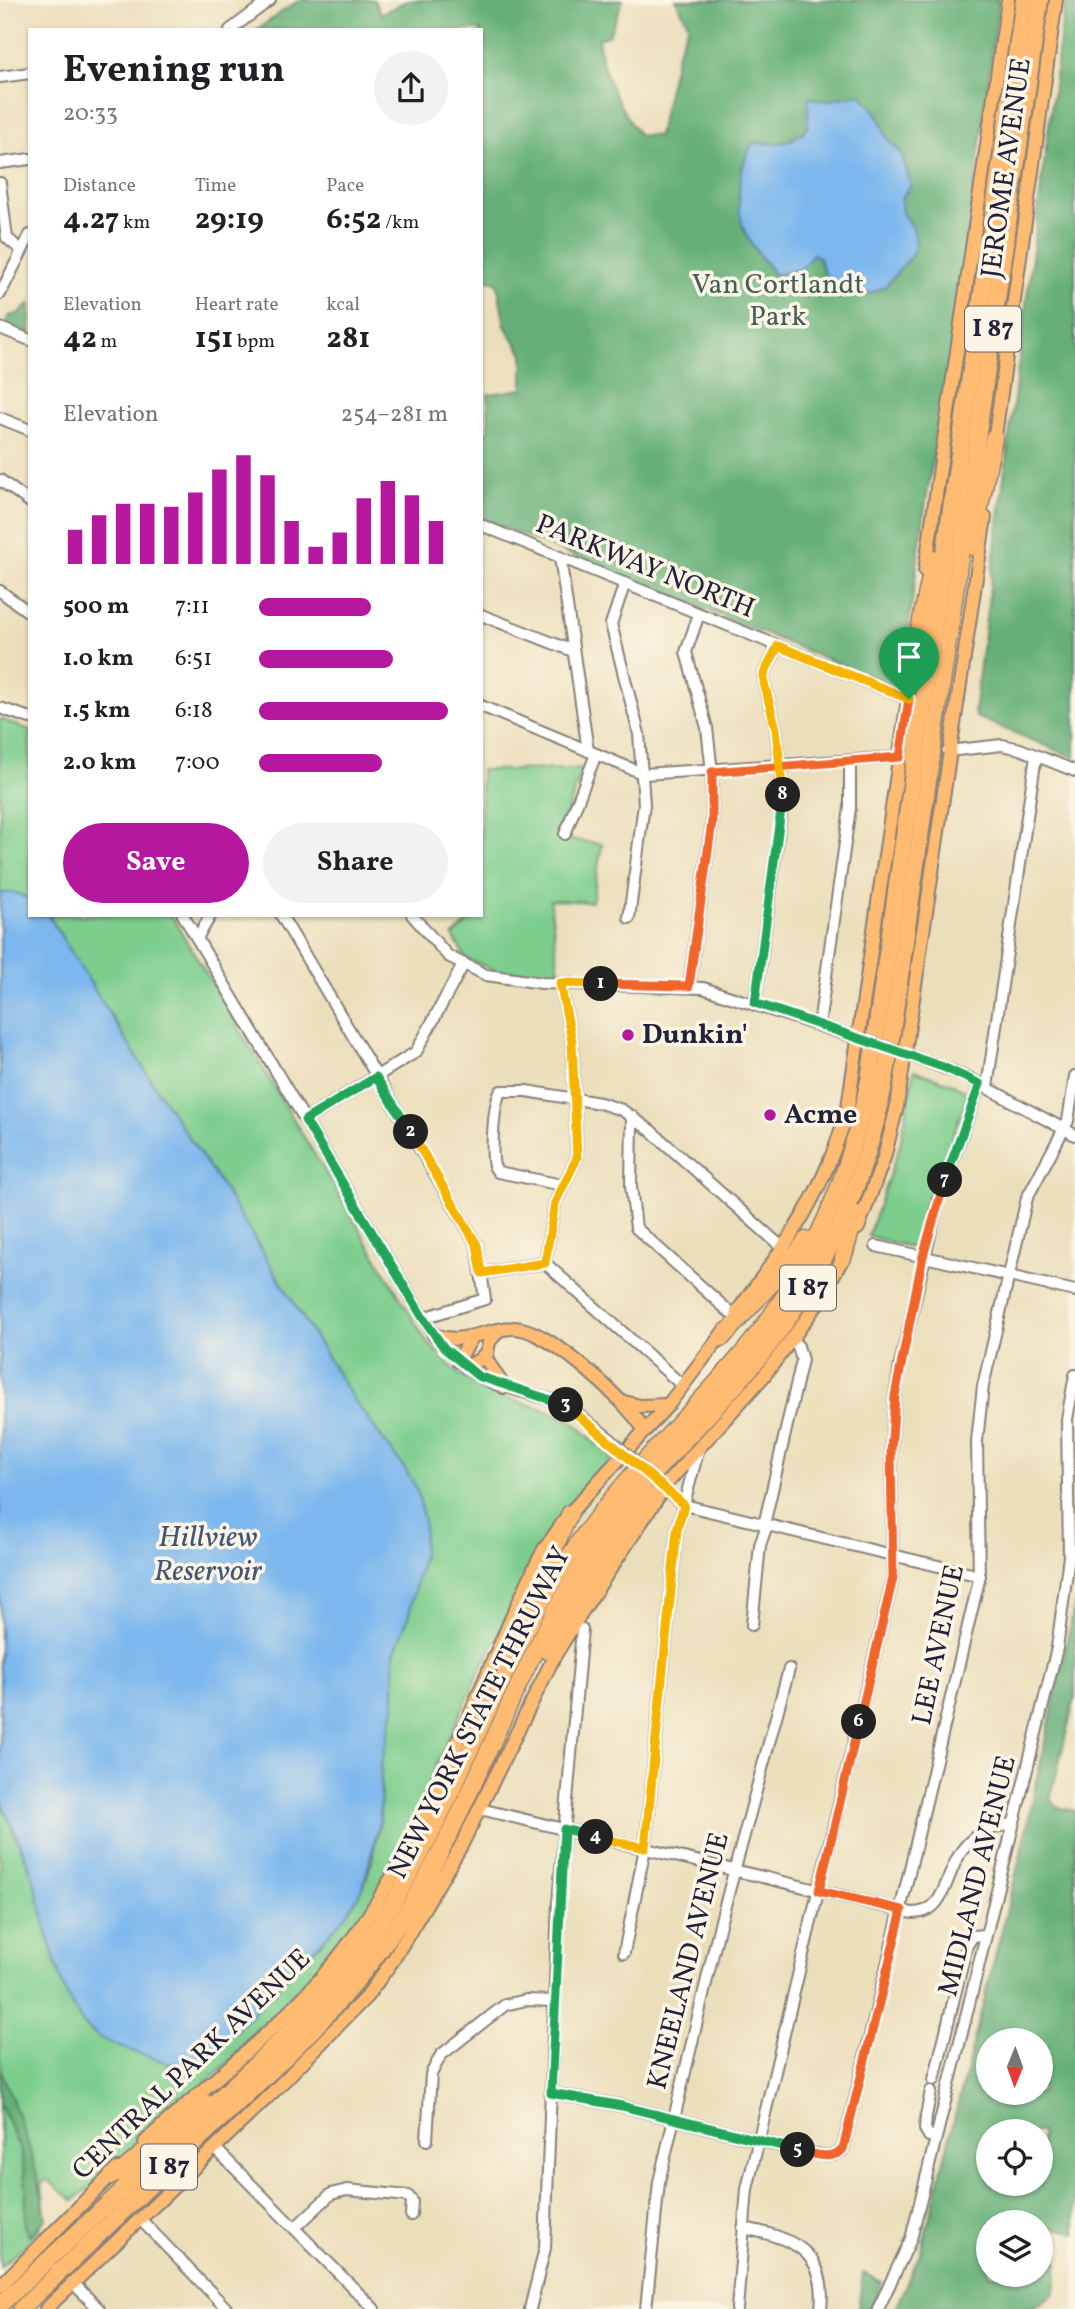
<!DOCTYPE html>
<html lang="en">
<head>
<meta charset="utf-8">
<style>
	body { margin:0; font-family:Vollkorn,serif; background:#f2f2f2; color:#202124; height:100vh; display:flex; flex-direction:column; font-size:26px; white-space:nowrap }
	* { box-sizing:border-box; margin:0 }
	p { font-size:23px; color:#757577 }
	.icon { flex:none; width:38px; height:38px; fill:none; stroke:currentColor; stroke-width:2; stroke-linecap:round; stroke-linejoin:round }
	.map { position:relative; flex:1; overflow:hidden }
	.details { position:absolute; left:28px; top:28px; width:455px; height:889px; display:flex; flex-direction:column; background:#fff; border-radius:0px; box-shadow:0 2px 5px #0004 }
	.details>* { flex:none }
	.needle { width:46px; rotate:181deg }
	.tools { position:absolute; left:976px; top:2028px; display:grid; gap:14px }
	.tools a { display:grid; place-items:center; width:77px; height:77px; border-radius:50%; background:#fff; box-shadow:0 2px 5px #0004; font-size:35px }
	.pin { position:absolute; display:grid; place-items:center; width:60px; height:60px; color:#fff; margin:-72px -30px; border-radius:50% 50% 50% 0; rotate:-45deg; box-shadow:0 0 7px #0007 }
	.pin .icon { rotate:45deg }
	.km { position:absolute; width:35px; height:35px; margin:-18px; border-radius:50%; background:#222; color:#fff; font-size:19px; line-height:35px; text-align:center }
	.round { display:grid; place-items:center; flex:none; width:74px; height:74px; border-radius:37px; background:#f2f2f2 }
	.headline { display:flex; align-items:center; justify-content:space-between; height:119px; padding:0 35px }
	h1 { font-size:38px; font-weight:700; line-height:52px }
	.stats { display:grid; grid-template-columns:repeat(3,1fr); gap:10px; height:119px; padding:7px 35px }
	.stats div { display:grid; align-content:center }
	.stats b { font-size:30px; font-weight:700 }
	.stats small { font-size:19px; font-weight:400 }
	.stats p { font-size:19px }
	.chart { height:196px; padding:14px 35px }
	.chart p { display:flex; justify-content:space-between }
	.chart svg { width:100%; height:126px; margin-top:7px; stroke:#b5179e; stroke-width:6 }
	.action { display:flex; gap:14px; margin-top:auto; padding:14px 35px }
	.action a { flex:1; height:80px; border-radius:42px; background:#b5179e; color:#fff; font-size:28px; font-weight:700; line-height:80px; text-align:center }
	.action a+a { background:#f2f2f2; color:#202124 }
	ul { padding:0 35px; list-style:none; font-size:23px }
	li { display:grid; grid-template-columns:112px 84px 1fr; align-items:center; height:52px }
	li i { height:18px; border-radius:9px; background:#b5179e }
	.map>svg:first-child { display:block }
	.green { fill:#7dcd8d; stroke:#507864; stroke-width:2 }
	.forest { fill:#66b078; stroke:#44695a; stroke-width:2; fill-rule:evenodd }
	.water { fill:#7bb7ed; stroke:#4e6c94; stroke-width:2 }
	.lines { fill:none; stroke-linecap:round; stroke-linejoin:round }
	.minor-casing { stroke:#86807a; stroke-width:14 }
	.major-casing { stroke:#86807a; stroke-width:16 }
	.highway-casing { stroke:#86807a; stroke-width:19 }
	.minor { stroke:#fff; stroke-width:10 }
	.major { stroke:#ffbb71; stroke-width:12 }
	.highway { stroke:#ffbb71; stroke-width:16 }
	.minor-bridge-casing { stroke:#86807a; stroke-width:14; stroke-linecap:butt }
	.minor-bridge { stroke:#fff; stroke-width:10 }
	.split-1-casing { stroke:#fff; stroke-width:14 }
	.split-2-casing { stroke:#fff; stroke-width:14 }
	.split-3-casing { stroke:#fff; stroke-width:14 }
	.split-4-casing { stroke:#fff; stroke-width:14 }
	.split-5-casing { stroke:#fff; stroke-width:14 }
	.split-6-casing { stroke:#fff; stroke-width:14 }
	.split-7-casing { stroke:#fff; stroke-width:14 }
	.split-8-casing { stroke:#fff; stroke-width:14 }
	.split-9-casing { stroke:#fff; stroke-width:14 }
	.split-1 { stroke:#f0652b; stroke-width:9 }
	.split-2 { stroke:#f5b400; stroke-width:9 }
	.split-3 { stroke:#22a559; stroke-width:9 }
	.split-4 { stroke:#f5b400; stroke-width:9 }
	.split-5 { stroke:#22a559; stroke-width:9 }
	.split-6 { stroke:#f0652b; stroke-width:9 }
	.split-7 { stroke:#f0652b; stroke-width:9 }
	.split-8 { stroke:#22a559; stroke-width:9 }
	.split-9 { stroke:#f5b400; stroke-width:9 }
	.poi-dot { fill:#b5179e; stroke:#fcf5e5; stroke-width:2.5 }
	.labels { text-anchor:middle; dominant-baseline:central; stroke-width:7; stroke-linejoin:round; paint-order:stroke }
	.shield { fill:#fcf5e5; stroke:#63616e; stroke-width:2 }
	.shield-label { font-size:26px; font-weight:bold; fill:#22223b }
	.street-label { font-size:28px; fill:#22223b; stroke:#fcf5e5 }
	.park-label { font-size:28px; fill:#425e58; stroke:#fcf5e5 }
	.poi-label { font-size:28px; font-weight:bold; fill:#22223b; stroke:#fcf5e5; text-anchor:start }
	.water-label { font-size:30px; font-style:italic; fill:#415679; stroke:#fcf5e5 }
</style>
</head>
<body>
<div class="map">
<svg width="1075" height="2309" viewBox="0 0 1075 2309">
	<rect width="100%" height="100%" fill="#fcf5e5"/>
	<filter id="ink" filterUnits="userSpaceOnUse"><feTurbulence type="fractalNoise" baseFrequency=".0143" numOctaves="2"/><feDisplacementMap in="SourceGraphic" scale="14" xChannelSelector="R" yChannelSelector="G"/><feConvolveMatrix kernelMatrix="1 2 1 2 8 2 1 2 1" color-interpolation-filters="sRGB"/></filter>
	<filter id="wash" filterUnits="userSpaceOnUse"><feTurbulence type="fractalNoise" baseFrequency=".00686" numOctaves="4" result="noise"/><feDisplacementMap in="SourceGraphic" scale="28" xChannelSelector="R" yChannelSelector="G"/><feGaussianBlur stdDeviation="1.57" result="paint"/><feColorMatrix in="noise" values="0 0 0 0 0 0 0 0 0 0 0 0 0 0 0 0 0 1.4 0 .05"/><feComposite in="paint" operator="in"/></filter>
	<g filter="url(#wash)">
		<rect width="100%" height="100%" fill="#ebdeba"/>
		<!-- green -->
		<g class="green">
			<polygon points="0,719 30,730 30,899 16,893 0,893"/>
			<polygon points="583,769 558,838 602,844 592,902 550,900 559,973 497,971 466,959 453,936 476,915 481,915 481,770"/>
			<path d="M 48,915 L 171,915 L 427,1342 L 457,1373 L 492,1394 L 544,1409 L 572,1421 L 612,1458 L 546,1541 L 480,1671 L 371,1907 L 307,1990 L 301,1986 L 282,2005 L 285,2012 L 74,2201 L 47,2180 L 41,2184 C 53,2232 33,2236 0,2267 L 0,1800 L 31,1871 L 64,1990 L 280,1982 L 321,1943 L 363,1888 L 372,1861 L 380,1819 L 381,1764 L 394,1708 L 394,1654 L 408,1617 L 423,1554 L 417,1490 L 405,1469 L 353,1399 L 223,1188 L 159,1093 Z"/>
			<polygon points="914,1070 955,1085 968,1093 928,1206 917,1249 868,1236 900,1145"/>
		</g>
		<!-- forest -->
		<g class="forest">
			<path d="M 299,0 L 374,0 L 381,14 L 408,0 L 623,0 L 609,35 L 599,39 C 598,67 622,112 639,135 L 658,136 L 677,53 L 689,25 L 676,0 L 999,0 L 959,305 L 925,507 L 900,689 L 481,518 L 481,433 L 489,431 L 488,394 L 523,389 L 523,354 L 505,326 L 497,282 L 481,278 L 481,30 L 256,30 ZM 861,95 L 877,114 L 888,140 L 901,153 L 908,191 L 901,197 L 902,213 L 913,228 L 850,292 L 825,275 L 819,257 L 813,254 L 775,275 C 769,266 760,258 755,249 C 737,218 733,172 754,142 C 776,147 792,143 808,127 L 808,98 L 826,101 Z"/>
			<polygon points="1065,0 1075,0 1075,758 976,717 974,712"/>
			<polygon points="30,303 30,334 6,324 9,316 20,313"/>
			<path d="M 1075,1603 L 1075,1698 L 1050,1800 L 1058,1807 L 1075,1811 L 1075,2233 L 1051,2227 L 1049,2244 L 1058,2262 L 1055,2293 L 1032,2309 L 895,2309 L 921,2251 L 1021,1854 ZM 1041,2040 L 1041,2093 L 989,2093 L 989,2040 ZM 989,2132 L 1041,2132 L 1041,2184 L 989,2184 ZM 989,2222 L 1041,2222 L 1041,2275 L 989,2275 Z"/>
			<path d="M 0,2068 C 20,2118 38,2166 46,2219 L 29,2236 L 25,2227 L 26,2188 L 21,2153 L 0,2102 Z"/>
			<polygon points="863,2273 882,2282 872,2309 858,2309"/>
		</g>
		<!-- water -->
		<g class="water">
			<path d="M 861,94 L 877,114 L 888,140 L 901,153 L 911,185 L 901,198 L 902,213 L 913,228 L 916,242 L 912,255 L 885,287 L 871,293 L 850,292 L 825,275 L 819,257 L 813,254 L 801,269 L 775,275 C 766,261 753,250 746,234 C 734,209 738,165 754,142 C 776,147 793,143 808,127 L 808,98 L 826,101 Z"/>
			<path d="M 0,893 L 16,893 L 30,899 L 30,915 L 48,915 L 159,1093 L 223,1188 L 353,1399 L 405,1469 L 417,1490 L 424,1520 L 423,1554 L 408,1617 L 394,1654 L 394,1708 L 381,1764 L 380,1819 L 363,1888 L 346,1916 L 217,2050 C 188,2072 184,2069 150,2057 C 130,2050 103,2044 88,2028 C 57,1998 45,1917 32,1874 C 24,1849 11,1825 0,1800 Z"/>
		</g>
	</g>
	<g filter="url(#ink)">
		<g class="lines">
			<!-- minor casing -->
			<g class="minor-casing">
				<g id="minor">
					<polyline points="230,30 270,0"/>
					<polyline points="0,77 30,73"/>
					<polyline points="0,163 30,159"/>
					<polyline points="0,183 7,238 21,250"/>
					<polyline points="0,294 30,235"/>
					<polyline points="0,328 30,340"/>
					<polyline points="0,418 30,430"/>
					<polyline points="0,480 30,502"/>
					<polyline points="481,525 909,699"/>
					<polyline points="560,557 588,751"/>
					<polyline points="625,583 611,624 639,734 644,804 629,918"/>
					<polyline points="0,591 30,613"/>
					<polyline points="481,615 573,651"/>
					<polyline points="481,706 644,774 900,757"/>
					<polyline points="0,708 30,718"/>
					<polyline points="948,751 1002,745 1020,749 1075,771"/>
					<polyline points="565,834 596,754"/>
					<polyline points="183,915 423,1318 444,1348 478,1376 495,1384 563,1403 610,1439"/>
					<polyline points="281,915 477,1245 485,1299 423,1318"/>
					<polyline points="412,915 448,956 486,975 542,983 703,988 863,1040"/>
					<polyline points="197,938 211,915"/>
					<polyline points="689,986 712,822 712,772 707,728 686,652 699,614"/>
					<polyline points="755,1003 783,799 776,729 764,683 764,674 778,646"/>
					<polyline points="819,1025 850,808 850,761"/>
					<polyline points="900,1052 963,1075 1075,1135"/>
					<polyline points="987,1087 1036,756"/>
					<polyline points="632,1116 631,1186 636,1228 734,1316"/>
					<polyline points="305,1120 416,1052 463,965"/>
					<path d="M 562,1185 L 498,1172 L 494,1166 C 491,1152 493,1103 501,1091 L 526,1091 L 600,1103 L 622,1110 L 650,1130 L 784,1249"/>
					<polyline points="876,1246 1075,1291"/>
					<polyline points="545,1263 555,1203 577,1158 572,1041 560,983"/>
					<polyline points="545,1263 683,1386"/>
					<polyline points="482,1273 545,1263"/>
					<polyline points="660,1486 684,1505 980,1576"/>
					<polyline points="764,1525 802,1360 798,1346 791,1340"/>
					<polyline points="752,1625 760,1545 767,1525"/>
					<path d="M 480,1809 L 912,1913 C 964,1913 931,1832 1013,1824"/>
					<polyline points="624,1953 645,1848 677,1530 699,1448"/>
					<polyline points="934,2080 967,1945 973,1936 985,1935"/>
					<polyline points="931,2091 926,2116 925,2129 929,2136 935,2137"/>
					<path d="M 551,2093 L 622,2106 L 805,2152 C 817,2154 834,2160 843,2149 L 979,1580 L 977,1441 L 983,1386 L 1027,1198 L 1068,1121 L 1075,1076"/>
					<polyline points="427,2140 431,2074 441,2055 505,2005 526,2000 554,2001"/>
					<polyline points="215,2148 374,2309"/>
					<polyline points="140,2219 227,2309"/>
					<polyline points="295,2228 331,2194 347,2190 408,2196 412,2201 411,2215"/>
					<path d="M 743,2228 C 791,2237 828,2251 821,2309"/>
					<polyline points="73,2283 99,2309"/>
					<polyline points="530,2309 545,2248 558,1903 582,1629"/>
					<polyline points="646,2309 659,2182 720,1924 789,1669"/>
					<polyline points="737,2309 747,2189 893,1578 891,1452 895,1396 900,1365 938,1200 980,1084"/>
					<polyline points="878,2309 911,2239 1057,1648 1069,1556 1067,1419 1075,1375"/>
				</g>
			</g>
			<!-- major casing -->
			<g class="major-casing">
				<g id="major">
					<polyline points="994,443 1056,0"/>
					<polyline points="925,571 1008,0"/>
					<polyline points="858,1228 884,1158 897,1106 985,517"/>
					<path d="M 737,1312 C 788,1243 825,1192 848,1107 L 917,638"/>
					<polyline points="498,1331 489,1342 486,1359 504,1387"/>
					<path d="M 434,1335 C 464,1346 483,1329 513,1328 C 546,1326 629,1403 645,1431"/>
					<polyline points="458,1361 471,1339"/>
					<polyline points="466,1367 479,1360 486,1353"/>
					<polyline points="624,1402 640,1406 668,1405"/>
					<path d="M 145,2142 C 215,2076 293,2020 350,1942 C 436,1824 478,1680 543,1551 L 570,1513 L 668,1405 L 725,1330"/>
					<polyline points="0,2286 117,2169"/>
					<polyline points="46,2309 274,2091 367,1996 393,1960 461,1846 555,1655 583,1610 668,1482 763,1377 791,1340 817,1304 847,1251"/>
				</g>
			</g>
			<!-- highway casing -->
			<g class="highway-casing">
				<g id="highway">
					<polyline points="972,547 994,437"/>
					<polyline points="916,644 934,559"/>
					<polyline points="843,1258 856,1214"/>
					<polyline points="722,1338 785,1269 806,1240"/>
					<polyline points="523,1619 570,1513"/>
					<path d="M 547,1651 C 570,1612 625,1509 663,1489"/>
					<polyline points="112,2176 122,2171 203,2101"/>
					<path d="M 0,2305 C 69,2241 137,2176 206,2111 C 267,2053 331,1997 378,1926 C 458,1807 495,1664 576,1546 C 624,1476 686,1420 741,1355 C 807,1276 849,1181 869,1080 L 1024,0"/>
					<path d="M 21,2309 C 86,2247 151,2184 217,2122 C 283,2060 349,2000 399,1923 C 478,1803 516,1658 599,1540 C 641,1481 695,1432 742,1378 C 819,1290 869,1182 887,1067 L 1040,0"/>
				</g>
			</g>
			<!-- minor -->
			<use href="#minor" class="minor"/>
			<!-- major -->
			<use href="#major" class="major"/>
			<!-- highway -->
			<use href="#highway" class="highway"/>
			<!-- minor-bridge casing -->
			<g class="minor-bridge-casing">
				<g id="minor-bridge">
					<polyline points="865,1040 900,1052"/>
					<polyline points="610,1439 658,1484"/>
				</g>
			</g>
			<!-- minor-bridge -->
			<use href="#minor-bridge" class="minor-bridge"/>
		</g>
	</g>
	<g class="lines" filter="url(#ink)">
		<!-- split-1 casing -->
		<g class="split-1-casing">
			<polyline id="split-1" points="601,984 689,986 712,822 712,772 900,757 909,699"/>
		</g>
		<!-- split-2 casing -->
		<g class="split-2-casing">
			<polyline id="split-2" points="411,1132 477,1245 482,1273 545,1263 555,1203 577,1158 572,1041 560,983 601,984"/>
		</g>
		<!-- split-3 casing -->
		<g class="split-3-casing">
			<polyline id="split-3" points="411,1132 376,1077 305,1120 423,1318 444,1348 478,1376 566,1405"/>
		</g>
		<!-- split-4 casing -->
		<g class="split-4-casing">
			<polyline id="split-4" points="566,1405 684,1505 677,1530 645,1848 596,1837"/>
		</g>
		<!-- split-5 casing -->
		<g class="split-5-casing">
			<polyline id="split-5" points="596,1837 564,1829 551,2093 622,2106 798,2150"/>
		</g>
		<!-- split-6 casing -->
		<g class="split-6-casing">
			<path id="split-6" d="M 798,2150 C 812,2154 833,2161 843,2149 L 902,1910 L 819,1891 L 859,1722"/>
		</g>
		<!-- split-7 casing -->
		<g class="split-7-casing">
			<polyline id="split-7" points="859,1722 893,1578 891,1452 895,1396 923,1256 945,1180"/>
		</g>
		<!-- split-8 casing -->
		<g class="split-8-casing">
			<polyline id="split-8" points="783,795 755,1003 943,1067 980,1084 945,1180"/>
		</g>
		<!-- split-9 casing -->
		<g class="split-9-casing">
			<polyline id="split-9" points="783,795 776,729 764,683 764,674 778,646 909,699"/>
		</g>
		<!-- split-1 -->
		<use href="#split-1" class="split-1"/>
		<!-- split-2 -->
		<use href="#split-2" class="split-2"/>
		<!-- split-3 -->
		<use href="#split-3" class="split-3"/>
		<!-- split-4 -->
		<use href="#split-4" class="split-4"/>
		<!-- split-5 -->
		<use href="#split-5" class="split-5"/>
		<!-- split-6 -->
		<use href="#split-6" class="split-6"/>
		<!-- split-7 -->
		<use href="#split-7" class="split-7"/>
		<!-- split-8 -->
		<use href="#split-8" class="split-8"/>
		<!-- split-9 -->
		<use href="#split-9" class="split-9"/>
	</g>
	<!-- markers -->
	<g class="poi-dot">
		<circle cx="628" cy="1035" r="7"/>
		<circle cx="770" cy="1115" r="7"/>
	</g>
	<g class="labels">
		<!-- shield labels -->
		<g class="shield">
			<rect x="965" y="306.5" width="56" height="45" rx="5"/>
			<rect x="780" y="1265.5" width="56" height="45" rx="5"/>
			<rect x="141" y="2144.5" width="56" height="45" rx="5"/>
		</g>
		<g class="shield-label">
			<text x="993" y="329">I 87</text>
			<text x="808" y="1288">I 87</text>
			<text x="169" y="2167">I 87</text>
		</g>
		<!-- street labels -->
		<g class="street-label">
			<text transform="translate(1007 168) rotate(-82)">JEROME AVENUE</text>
			<text transform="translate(645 567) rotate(22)">PARKWAY NORTH</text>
			<text transform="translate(939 1645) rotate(-78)">LEE AVENUE</text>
			<text transform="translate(480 1713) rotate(-63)">NEW YORK STATE THRUWAY</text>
			<text transform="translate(978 1876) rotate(-76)">MIDLAND AVENUE</text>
			<text transform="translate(689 1961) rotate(-76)">KNEELAND AVENUE</text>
			<text transform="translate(192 2065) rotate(-44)">CENTRAL PARK AVENUE</text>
		</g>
		<!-- park labels -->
		<g class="park-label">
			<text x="778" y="285">Van Cortlandt<tspan x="778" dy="32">Park</tspan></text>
		</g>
		<!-- poi labels -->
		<g class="poi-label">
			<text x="642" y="1035">Dunkin'</text>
			<text x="784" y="1115">Acme</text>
		</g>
		<!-- water labels -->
		<g class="water-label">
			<text x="208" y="1538">Hillview<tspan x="208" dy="34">Reservoir</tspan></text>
		</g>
	</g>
</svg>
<div class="tools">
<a><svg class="needle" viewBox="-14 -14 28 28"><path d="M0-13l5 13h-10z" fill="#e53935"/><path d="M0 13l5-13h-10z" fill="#757577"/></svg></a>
<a><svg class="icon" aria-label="locate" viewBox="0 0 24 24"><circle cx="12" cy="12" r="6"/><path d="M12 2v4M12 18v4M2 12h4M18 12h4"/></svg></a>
<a><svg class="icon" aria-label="layers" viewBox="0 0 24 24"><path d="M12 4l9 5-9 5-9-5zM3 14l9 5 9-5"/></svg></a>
</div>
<div class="pin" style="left:909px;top:699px;background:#1e9e55"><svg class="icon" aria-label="arrive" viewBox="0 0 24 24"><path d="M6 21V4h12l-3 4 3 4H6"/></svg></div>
<b class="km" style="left:601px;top:984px">1</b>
<b class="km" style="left:411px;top:1132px">2</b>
<b class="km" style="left:566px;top:1405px">3</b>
<b class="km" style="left:596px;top:1837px">4</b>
<b class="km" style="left:798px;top:2150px">5</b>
<b class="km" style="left:859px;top:1722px">6</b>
<b class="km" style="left:945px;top:1180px">7</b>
<b class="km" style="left:783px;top:795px">8</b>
<section class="details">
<div class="headline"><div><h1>Evening run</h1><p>20:33</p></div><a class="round"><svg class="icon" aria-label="share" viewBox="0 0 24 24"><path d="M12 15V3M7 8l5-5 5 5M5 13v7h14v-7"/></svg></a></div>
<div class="stats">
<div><p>Distance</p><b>4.27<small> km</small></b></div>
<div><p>Time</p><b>29:19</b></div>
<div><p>Pace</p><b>6:52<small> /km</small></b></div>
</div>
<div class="stats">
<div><p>Elevation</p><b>42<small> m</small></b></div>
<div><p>Heart rate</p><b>151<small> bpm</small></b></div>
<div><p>kcal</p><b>281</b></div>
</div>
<div class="chart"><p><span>Elevation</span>254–281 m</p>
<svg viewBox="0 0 160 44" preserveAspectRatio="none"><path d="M5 44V32M15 44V27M25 44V23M35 44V23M45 44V24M55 44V19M65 44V11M75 44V6M85 44V13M95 44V29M105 44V38M115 44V33M125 44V21M135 44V15M145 44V20M155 44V29"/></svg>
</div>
<ul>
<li><b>500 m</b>7:11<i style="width:59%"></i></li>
<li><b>1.0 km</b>6:51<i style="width:71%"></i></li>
<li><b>1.5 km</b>6:18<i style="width:100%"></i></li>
<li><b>2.0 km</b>7:00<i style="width:65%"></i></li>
</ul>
<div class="action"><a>Save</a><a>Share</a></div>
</section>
</div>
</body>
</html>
